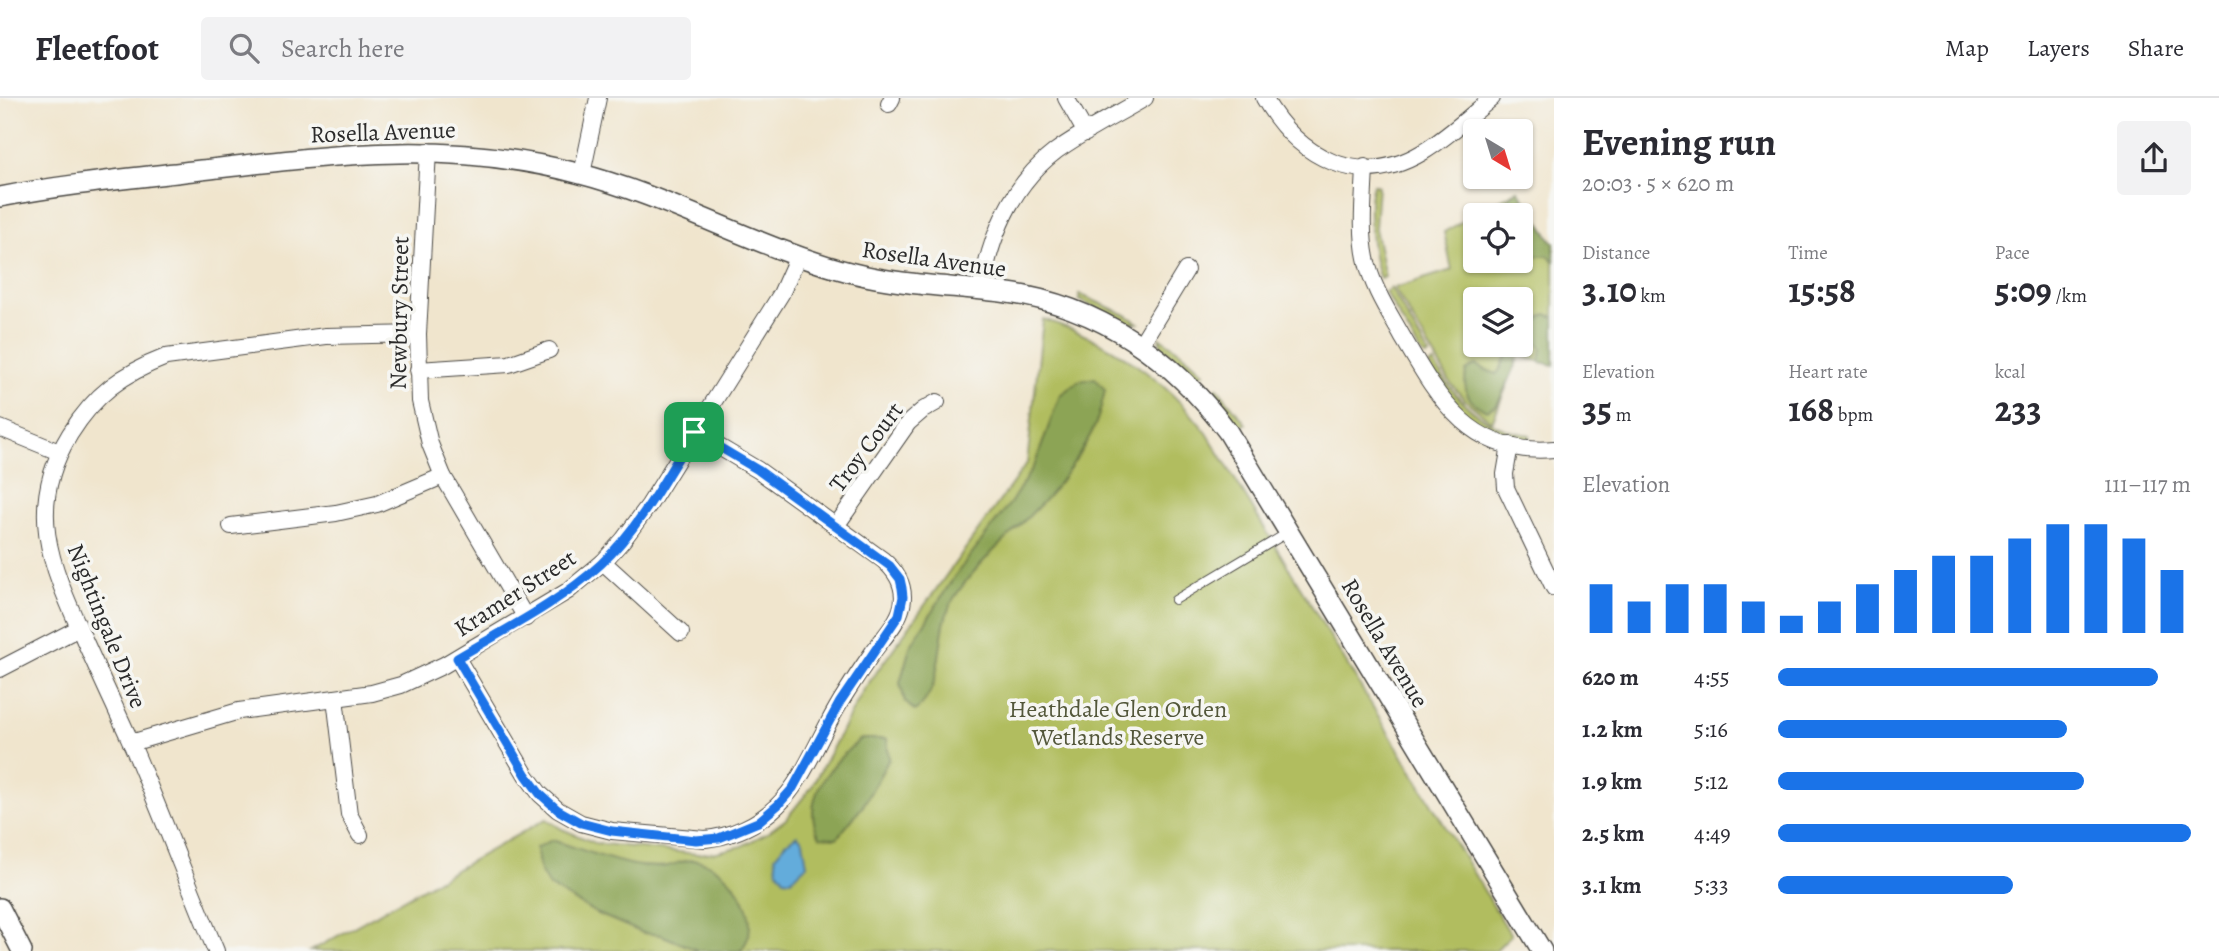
<!DOCTYPE html>
<html lang="en">
<head>
<meta charset="utf-8">
<style>
	body { margin:0; font-family:Alegreya,serif; background:#f2f2f3; color:#2b2b33; height:100vh; display:flex; flex-direction:column; font-size:26px; white-space:nowrap }
	* { box-sizing:border-box; margin:0 }
	p { font-size:23px; color:#7c7c81 }
	.icon { flex:none; width:38px; height:38px; fill:none; stroke:currentColor; stroke-width:2; stroke-linecap:round; stroke-linejoin:round }
	.map { position:relative; flex:1; overflow:hidden }
	.sheet { display:flex; flex-direction:column; background:#fff; width:665px }
	.sheet>* { flex:none }
	.needle { width:46px; rotate:142deg }
	.buttons { position:absolute; left:1463px; top:21px; display:grid; gap:14px }
	.buttons a { display:grid; place-items:center; width:70px; height:70px; border-radius:7px; background:#fff; box-shadow:0 2px 5px #0004; font-size:35px }
	.pin { position:absolute; display:grid; place-items:center; width:60px; height:60px; color:#fff; margin:-30px; border-radius:14px; box-shadow:0 4px 10px #0006 }
	.round { display:grid; place-items:center; flex:none; width:74px; height:74px; border-radius:7px; background:#f2f2f3 }
	.summary { display:flex; align-items:center; justify-content:space-between; height:119px; padding:0 28px }
	h1 { font-size:38px; font-weight:600; line-height:52px }
	.figures { display:grid; grid-template-columns:repeat(3,1fr); gap:10px; height:119px; padding:7px 28px }
	.figures div { display:grid; align-content:center }
	.figures b { font-size:35px; font-weight:600 }
	.figures small { font-size:19px; font-weight:400 }
	.figures p { font-size:19px }
	.chart { height:196px; padding:14px 28px }
	.chart p { display:flex; justify-content:space-between }
	.chart svg { width:100%; height:126px; margin-top:7px; stroke:#1a73e8; stroke-width:6 }
	ul { padding:0 28px; list-style:none; font-size:23px }
	li { display:grid; grid-template-columns:112px 84px 1fr; align-items:center; height:52px }
	li i { height:18px; border-radius:9px; background:#1a73e8 }
	header { display:flex; align-items:center; gap:42px; box-sizing:border-box; height:98px; padding:0 35px; background:#fff; border-bottom:2px solid #e1e1e2 }
	header strong { font-size:33px }
	nav { display:flex; gap:38px; margin-inline-start:auto; font-size:24px }
	.search { width:490px; height:63px; background:#f2f2f3; display:flex; align-items:center; gap:18px; box-sizing:border-box; padding:0 24px; border-radius:7px; color:#7c7c81; font-size:26px }
	main { display:flex; flex:1; min-height:0 }
	.map>svg:first-child { display:block }
	.green { fill:#b1bd5e; stroke:#6e7444; stroke-width:2; fill-rule:evenodd }
	.forest { fill:#8ca455; stroke:#5c6840; stroke-width:2 }
	.water { fill:#63acdb; stroke:#476c83; stroke-width:2 }
	.lines { fill:none; stroke-linecap:round; stroke-linejoin:round }
	.service-casing { stroke:#494743; stroke-width:10 }
	.minor-casing { stroke:#494743; stroke-width:18 }
	.tertiary-casing { stroke:#494743; stroke-width:22 }
	.service { stroke:#fff; stroke-width:8 }
	.minor { stroke:#fff; stroke-width:16 }
	.tertiary { stroke:#fff; stroke-width:19 }
	.route-casing { stroke:#fff; stroke-width:14 }
	.route { stroke:#1a73e8; stroke-width:9 }
	.labels { text-anchor:middle; dominant-baseline:central; stroke-width:7; stroke-linejoin:round; paint-order:stroke }
	.street-label { font-size:24px; fill:#2b2b2b; stroke:#f6f6f2 }
	.park-label { font-size:24px; fill:#53573a; stroke:#f6f6f2 }
</style>
</head>
<body>
<header>
<strong>Fleetfoot</strong>
<div class="search"><svg class="icon" aria-label="search" viewBox="0 0 24 24"><circle cx="10" cy="10" r="6"/><path d="M15 15l6 6"/></svg>Search here</div>
<nav><a>Map</a><a>Layers</a><a>Share</a></nav>
</header>
<main>
<div class="map">
<svg width="1554" height="853" viewBox="0 0 1554 853">
	<rect width="100%" height="100%" fill="#f6f6f2"/>
	<filter id="ink" filterUnits="userSpaceOnUse"><feTurbulence type="fractalNoise" baseFrequency=".0143" numOctaves="2"/><feDisplacementMap in="SourceGraphic" scale="14" xChannelSelector="R" yChannelSelector="G"/><feConvolveMatrix kernelMatrix="1 2 1 2 8 2 1 2 1" color-interpolation-filters="sRGB"/></filter>
	<filter id="wash" filterUnits="userSpaceOnUse"><feTurbulence type="fractalNoise" baseFrequency=".00686" numOctaves="4" result="noise"/><feDisplacementMap in="SourceGraphic" scale="28" xChannelSelector="R" yChannelSelector="G"/><feGaussianBlur stdDeviation="1.57" result="paint"/><feColorMatrix in="noise" values="0 0 0 0 0 0 0 0 0 0 0 0 0 0 0 0 0 1.4 0 .05"/><feComposite in="paint" operator="in"/></filter>
	<g filter="url(#wash)">
		<rect width="100%" height="100%" fill="#f0e5cd"/>
		<!-- green -->
		<g class="green">
			<path d="M 1373,86 L 1378,88 L 1375,130 L 1385,179 L 1380,181 C 1372,160 1366,108 1373,86 Z"/>
			<path d="M 1518,92 L 1554,146 L 1554,267 L 1519,258 L 1492,324 L 1465,302 L 1451,286 L 1394,190 L 1452,172 L 1444,134 ZM 1475,117 L 1521,117 L 1521,163 L 1475,163 ZM 1475,201 L 1521,201 L 1521,247 L 1475,247 Z"/>
			<polygon points="1391,190 1429,257 1426,259 1419,252 1385,194"/>
			<polygon points="1079,196 1126,217 1138,225 1127,225 1079,202"/>
			<path d="M 1043,221 C 1111,243 1163,279 1207,335 L 1511,837 L 1495,853 L 311,853 L 546,721 L 562,731 L 595,745 L 697,756 L 717,754 L 742,748 L 767,735 L 786,721 L 811,690 L 863,593 L 1027,365 Z"/>
			<polygon points="1159,239 1181,254 1204,275 1197,279 1161,248"/>
			<path d="M 1434,265 C 1457,304 1483,331 1530,337 L 1530,341 L 1527,343 C 1474,333 1457,312 1429,268 Z"/>
			<polygon points="1217,289 1246,326 1238,329 1212,295"/>
		</g>
		<!-- forest -->
		<g class="forest">
			<path d="M 1518,92 L 1554,146 L 1554,164 L 1549,158 C 1524,158 1527,159 1525,134 L 1521,130 L 1521,117 L 1507,117 L 1505,105 L 1509,99 Z"/>
			<path d="M 1547,216 L 1554,219 L 1554,267 L 1540,264 L 1542,251 L 1534,239 C 1535,228 1536,220 1547,216 Z"/>
			<path d="M 1511,255 L 1514,256 L 1516,267 L 1497,307 L 1487,312 C 1467,306 1463,292 1466,273 L 1475,267 L 1496,276 C 1504,270 1502,259 1511,255 Z"/>
			<path d="M 1095,280 L 1105,292 C 1102,305 1099,320 1093,332 C 1080,357 1057,391 1037,410 C 1009,439 976,466 954,500 C 933,534 948,588 915,613 L 905,604 L 900,585 L 910,549 L 954,479 L 1011,404 L 1035,366 L 1060,297 L 1079,283 Z"/>
			<path d="M 861,641 L 887,641 L 889,661 L 863,708 L 837,740 L 820,739 C 798,702 833,663 861,641 Z"/>
			<path d="M 552,742 C 575,749 618,766 641,768 C 650,768 660,770 668,768 C 679,765 689,760 700,763 C 734,772 767,824 740,853 L 699,853 L 661,837 L 643,835 L 596,815 L 549,788 L 540,773 L 536,750 Z"/>
		</g>
		<!-- water -->
		<polygon class="water" points="797,737 803,743 807,767 791,782 784,781 777,771 775,758 786,745"/>
	</g>
	<g filter="url(#ink)">
		<g class="lines">
			<!-- service casing -->
			<g class="service-casing">
				<polyline id="service" points="1175,502 1287,435"/>
			</g>
			<!-- minor casing -->
			<g class="minor-casing">
				<g id="minor">
					<polyline points="1066,0 1086,35"/>
					<path d="M 1264,0 C 1298,59 1358,93 1423,54 C 1448,39 1470,18 1492,0"/>
					<polyline points="889,6 892,0"/>
					<polyline points="428,53 418,236 420,303 430,346 443,378 526,520"/>
					<path d="M 1365,69 C 1364,99 1360,131 1366,160 C 1372,189 1388,213 1402,238 C 1438,300 1470,359 1554,351"/>
					<polyline points="582,76 598,0"/>
					<path d="M 981,193 C 990,139 1012,86 1056,53 C 1084,33 1116,17 1145,0"/>
					<polyline points="1141,246 1186,172"/>
					<polyline points="418,272 509,266 549,252"/>
					<polyline points="0,330 59,354"/>
					<polyline points="1510,347 1505,376 1506,390 1554,490"/>
					<polyline points="231,428 336,415 377,406 443,378"/>
					<polyline points="836,428 908,325 923,312 937,304"/>
					<polyline points="603,464 681,535"/>
					<path d="M 457,560 L 526,677 L 540,696 L 558,712 L 581,725 L 612,733 L 705,741 C 733,738 757,727 777,708 C 800,686 813,654 828,626 C 841,601 857,577 873,554 C 883,540 898,525 902,508 C 906,489 897,474 883,462 L 758,372 L 694,334"/>
					<polyline points="0,571 79,530"/>
					<polyline points="335,600 349,716 360,737"/>
					<polyline points="131,645 239,613 372,595 401,587 444,567 568,493 603,464 623,442 649,407 781,196 798,158"/>
					<path d="M 216,853 C 187,783 160,712 130,642 C 115,609 99,575 84,541 C 52,469 24,411 70,336 C 95,296 122,276 166,259 L 326,238 L 418,236"/>
				</g>
			</g>
			<!-- tertiary casing -->
			<g class="tertiary-casing">
				<g id="tertiary">
					<path d="M 0,99 C 66,86 134,80 201,72 C 332,57 446,41 577,75 C 672,99 758,151 853,175 C 905,188 956,188 1008,195 C 1100,208 1174,261 1228,334 L 1542,853"/>
					<polyline points="0,810 22,853"/>
				</g>
			</g>
			<!-- service -->
			<use href="#service" class="service"/>
			<!-- minor -->
			<use href="#minor" class="minor"/>
			<!-- tertiary -->
			<use href="#tertiary" class="tertiary"/>
		</g>
	</g>
	<g class="lines" filter="url(#ink)">
		<!-- route casing -->
		<g class="route-casing">
			<path id="route" d="M 694,334 L 758,372 L 890,468 L 900,481 L 902,490 L 903,499 L 899,517 L 840,604 L 793,690 L 778,707 L 758,724 L 719,740 L 696,742 L 612,733 L 581,725 L 558,712 L 540,696 L 526,677 L 457,560 C 506,531 559,505 601,466 C 640,429 666,379 694,334 Z"/>
		</g>
		<!-- route -->
		<use href="#route" class="route"/>
	</g>
	<g class="labels">
		<!-- street labels -->
		<g class="street-label">
			<text transform="translate(383 34) rotate(-2)">Rosella Avenue</text>
			<text transform="translate(934 161) rotate(8)">Rosella Avenue</text>
			<text transform="translate(399 215) rotate(-89)">Newbury Street</text>
			<text transform="translate(866 349) rotate(-53)">Troy Court</text>
			<text transform="translate(515 495) rotate(-33)">Kramer Street</text>
			<text transform="translate(107 528) rotate(68)">Nightingale Drive</text>
			<text transform="translate(1385 545) rotate(59)">Rosella Avenue</text>
		</g>
		<!-- park labels -->
		<g class="park-label">
			<text x="1118" y="611">Heathdale Glen Orden<tspan x="1118" dy="28">Wetlands Reserve</tspan></text>
		</g>
	</g>
</svg>
<div class="buttons">
<a><svg class="needle" viewBox="-14 -14 28 28"><path d="M0-13l5 13h-10z" fill="#e53935"/><path d="M0 13l5-13h-10z" fill="#7c7c81"/></svg></a>
<a><svg class="icon" aria-label="locate" viewBox="0 0 24 24"><circle cx="12" cy="12" r="6"/><path d="M12 2v4M12 18v4M2 12h4M18 12h4"/></svg></a>
<a><svg class="icon" aria-label="layers" viewBox="0 0 24 24"><path d="M12 4l9 5-9 5-9-5zM3 14l9 5 9-5"/></svg></a>
</div>
<div class="pin" style="left:694px;top:334px;background:#1e9e55"><svg class="icon" aria-label="arrive" viewBox="0 0 24 24"><path d="M6 21V4h12l-3 4 3 4H6"/></svg></div>
</div>
<section class="sheet">
<div class="summary"><div><h1>Evening run</h1><p>20:03 · 5 × 620 m</p></div><a class="round"><svg class="icon" aria-label="share" viewBox="0 0 24 24"><path d="M12 15V3M7 8l5-5 5 5M5 13v7h14v-7"/></svg></a></div>
<div class="figures">
<div><p>Distance</p><b>3.10<small> km</small></b></div>
<div><p>Time</p><b>15:58</b></div>
<div><p>Pace</p><b>5:09<small> /km</small></b></div>
</div>
<div class="figures">
<div><p>Elevation</p><b>35<small> m</small></b></div>
<div><p>Heart rate</p><b>168<small> bpm</small></b></div>
<div><p>kcal</p><b>233</b></div>
</div>
<div class="chart"><p><span>Elevation</span>111–117 m</p>
<svg viewBox="0 0 160 44" preserveAspectRatio="none"><path d="M5 44V27M15 44V33M25 44V27M35 44V27M45 44V33M55 44V38M65 44V33M75 44V27M85 44V22M95 44V17M105 44V17M115 44V11M125 44V6M135 44V6M145 44V11M155 44V22"/></svg>
</div>
<ul>
<li><b>620 m</b>4:55<i style="width:92%"></i></li>
<li><b>1.2 km</b>5:16<i style="width:70%"></i></li>
<li><b>1.9 km</b>5:12<i style="width:74%"></i></li>
<li><b>2.5 km</b>4:49<i style="width:100%"></i></li>
<li><b>3.1 km</b>5:33<i style="width:57%"></i></li>
</ul>
</section>
</main>
</body>
</html>
